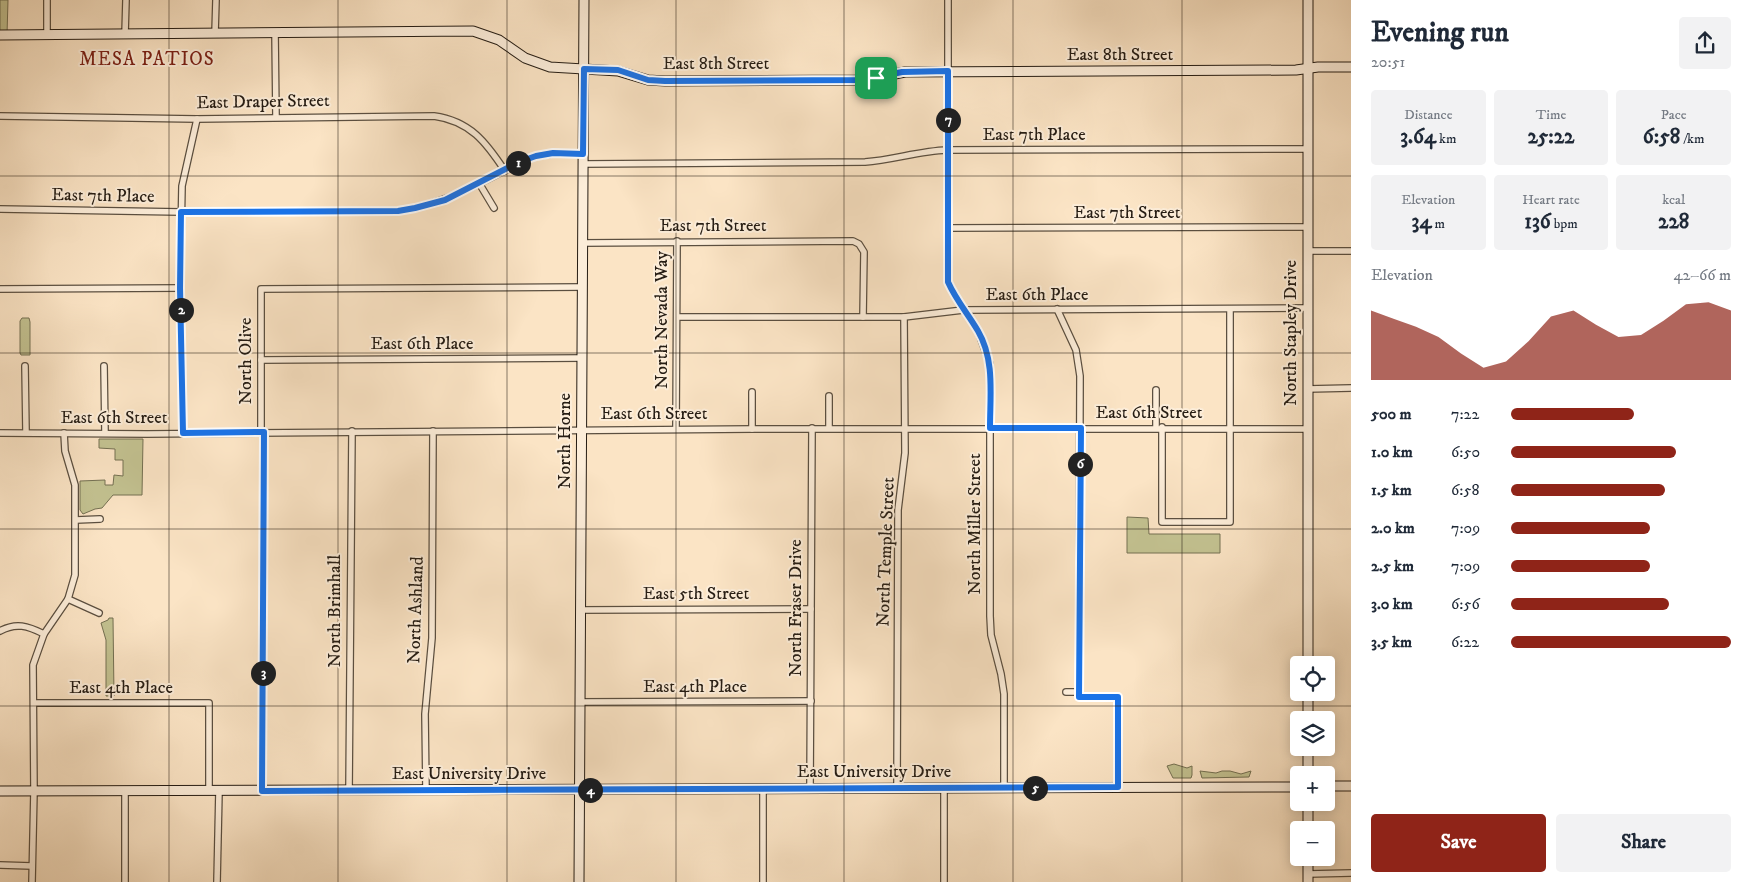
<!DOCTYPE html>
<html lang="en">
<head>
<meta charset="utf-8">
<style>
	body { margin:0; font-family:"IM FELL DW Pica",serif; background:#f2f2f3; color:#1f2937; height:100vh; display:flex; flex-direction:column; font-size:19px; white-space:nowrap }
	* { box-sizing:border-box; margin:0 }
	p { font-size:16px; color:#747a83 }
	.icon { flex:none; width:28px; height:28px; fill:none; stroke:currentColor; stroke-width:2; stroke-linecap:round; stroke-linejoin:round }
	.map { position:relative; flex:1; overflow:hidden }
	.panel { display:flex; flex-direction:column; background:#fff; width:400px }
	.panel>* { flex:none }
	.fabs { position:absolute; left:1290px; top:656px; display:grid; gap:10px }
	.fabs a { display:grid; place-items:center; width:45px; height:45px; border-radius:5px; background:#fff; box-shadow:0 2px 12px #0003; font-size:25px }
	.pin { position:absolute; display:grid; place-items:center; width:42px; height:42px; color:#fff; margin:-21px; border-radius:10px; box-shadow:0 2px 8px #0006 }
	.km { position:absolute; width:25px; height:25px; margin:-12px; border-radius:50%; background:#222; color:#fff; font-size:14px; line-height:25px; text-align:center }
	.round { display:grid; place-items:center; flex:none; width:52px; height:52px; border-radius:5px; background:#f2f2f3 }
	.summary { display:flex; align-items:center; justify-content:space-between; height:85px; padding:0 20px }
	h1 { font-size:28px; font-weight:700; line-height:38px }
	.figures { display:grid; grid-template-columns:repeat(3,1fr); gap:8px; height:85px; padding:5px 20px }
	.figures div { display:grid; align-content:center; border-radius:5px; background:#f2f2f3; text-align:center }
	.figures b { font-size:21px; font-weight:700 }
	.figures small { font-size:14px; font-weight:400 }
	.figures p { font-size:14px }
	.chart { height:140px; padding:10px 20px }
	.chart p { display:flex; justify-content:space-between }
	.chart svg { width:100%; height:90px; margin-top:5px; fill:#8f2418; opacity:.7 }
	.button { display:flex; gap:10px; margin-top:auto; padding:10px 20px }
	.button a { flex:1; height:58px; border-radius:5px; background:#8f2418; color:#fff; font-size:20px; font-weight:700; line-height:58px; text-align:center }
	.button a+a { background:#f2f2f3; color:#1f2937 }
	ul { padding:0 20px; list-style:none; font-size:16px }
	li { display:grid; grid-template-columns:80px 60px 1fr; align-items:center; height:38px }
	li i { height:12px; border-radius:6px; background:#8f2418 }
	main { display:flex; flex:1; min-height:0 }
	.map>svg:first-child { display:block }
	.green { fill:#c3c291; stroke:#747052 }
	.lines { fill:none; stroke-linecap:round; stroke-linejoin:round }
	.street-casing { stroke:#5b4f40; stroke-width:8 }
	.secondary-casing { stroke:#261d14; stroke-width:11 }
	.street { stroke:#fcedd9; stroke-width:5.5 }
	.secondary { stroke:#fcedd9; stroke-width:9 }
	.route-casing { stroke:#fff; stroke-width:10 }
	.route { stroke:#1a73e8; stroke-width:6 }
	.grid { fill:none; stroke:#261d14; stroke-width:1; stroke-opacity:0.55 }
	.labels { text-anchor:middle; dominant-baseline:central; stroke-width:4; stroke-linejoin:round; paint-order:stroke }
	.street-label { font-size:18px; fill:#261d14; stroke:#fcedd9 }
	.neighbourhood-label { font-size:19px; letter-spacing:1px; fill:#7a1f14; stroke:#fcedd9 }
</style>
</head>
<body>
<main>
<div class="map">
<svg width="1351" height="882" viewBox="0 0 1351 882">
	<rect width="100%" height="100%" fill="#fbe4c5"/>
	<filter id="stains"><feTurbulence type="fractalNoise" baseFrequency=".004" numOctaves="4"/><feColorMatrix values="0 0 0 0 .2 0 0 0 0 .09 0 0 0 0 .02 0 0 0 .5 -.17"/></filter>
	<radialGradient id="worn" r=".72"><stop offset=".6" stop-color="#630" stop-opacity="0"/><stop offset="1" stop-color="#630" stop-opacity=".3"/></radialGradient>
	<!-- green -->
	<g class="green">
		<polygon points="0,0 8,0 7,35 0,35"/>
		<polygon points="22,318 29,318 30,322 30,355 21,355 20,353 20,321"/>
		<polygon points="99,439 143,439 142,495 113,495 102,508 95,509 83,514 80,510 80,481 105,480 105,485 113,485 114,475 123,476 123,460 115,460 115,449 99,448"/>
		<polygon points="1127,517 1148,518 1149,534 1220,534 1220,553 1127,553"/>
		<polygon points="109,618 113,618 114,696 106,696 106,640 101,623 108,620"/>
		<polygon points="1174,764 1187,768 1192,766 1192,775 1191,778 1173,778 1167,766"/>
		<polygon points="1200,771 1216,773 1222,771 1230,771 1241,774 1251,771 1249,777 1202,778"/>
	</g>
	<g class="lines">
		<!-- street casing -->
		<g class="street-casing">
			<g id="street">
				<polyline points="948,0 948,281 955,296 978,331 990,364 990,616 991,635 1001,674 1004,694 1004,788"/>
				<polyline points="275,32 276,117"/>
				<polyline points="215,33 216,0"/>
				<polyline points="125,34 126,0"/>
				<polyline points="47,35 47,0"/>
				<path d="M 0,116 L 197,119 L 434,116 C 470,121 486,142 505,171"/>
				<path d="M 583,164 L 865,162 C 893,160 919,151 947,150 L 1307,149"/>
				<polyline points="479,183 494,208"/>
				<path d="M 0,209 L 181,212 L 398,211 C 439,205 466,190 502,172 C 514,166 524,159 537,156 C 553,153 568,153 583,154"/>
				<polyline points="947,228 1307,227"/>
				<polyline points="582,243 853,241 859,244 864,252 863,317"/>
				<polyline points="1307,251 1351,251"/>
				<polyline points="0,289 180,288"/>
				<polyline points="1057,309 1076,350 1080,376 1079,697 1118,697 1118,787"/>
				<polyline points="677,317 904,317 963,310 1307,308"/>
				<polyline points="261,360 582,358"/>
				<polyline points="25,366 26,432"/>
				<polyline points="104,366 105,433"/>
				<polyline points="1307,389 1351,388"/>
				<polyline points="1156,390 1156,427"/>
				<polyline points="752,392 752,429"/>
				<polyline points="1162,427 1162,522 1230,522 1230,309"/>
				<polyline points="829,428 829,396"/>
				<polyline points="676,429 677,241"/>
				<polyline points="0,433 147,434 752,429 1307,429"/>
				<polyline points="183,433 180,288 182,186 197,119"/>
				<polyline points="261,433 261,289 582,287"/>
				<polyline points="76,520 100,519"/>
				<polyline points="68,599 99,613"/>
				<polyline points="581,610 811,609"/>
				<path d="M 0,631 C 16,622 28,626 44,634"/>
				<polyline points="1066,692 1079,692"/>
				<polyline points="579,702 811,701"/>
				<polyline points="34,703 209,703 209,791"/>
				<polyline points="810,789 812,428"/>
				<polyline points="897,789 898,510 905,453 904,317"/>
				<polyline points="426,790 425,714 432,638 433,431"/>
				<polyline points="262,791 264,433"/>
				<polyline points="349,791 352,431"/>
				<polyline points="0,865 32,866"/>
				<polyline points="1308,874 1351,873"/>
				<polyline points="32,882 34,791 33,665 44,634 68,599 75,575 75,485 65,451 64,433"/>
				<polyline points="125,882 125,792"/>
				<polyline points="217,882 219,791"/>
				<polyline points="763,882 763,788"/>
				<polyline points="944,882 944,789"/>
			</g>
		</g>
		<!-- secondary casing -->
		<g class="secondary-casing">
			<g id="secondary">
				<polyline points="1308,0 1308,665"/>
				<polyline points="0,35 473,31 499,40 525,58 550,67 618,71 648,80 665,81 864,80 905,72 1296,70 1318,67 1351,67"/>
				<polyline points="1308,720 1308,692"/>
				<polyline points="1308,748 1308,775"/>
				<polyline points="1326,786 1351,786"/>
				<polyline points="0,791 1299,787"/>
				<polyline points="1308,830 1308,802"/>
				<polyline points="579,882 584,0"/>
				<polyline points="1308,882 1308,858"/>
			</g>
		</g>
		<!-- street -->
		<use href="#street" class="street"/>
		<!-- secondary -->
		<use href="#secondary" class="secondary"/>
	</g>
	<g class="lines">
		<!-- route casing -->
		<g class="route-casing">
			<path id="route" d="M 584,69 L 618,70 L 648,80 L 665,81 L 864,80 L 902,72 L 948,71 L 948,282 C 956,300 968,314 978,331 C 995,360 990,395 990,428 L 1081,428 L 1079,697 L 1118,697 L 1118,787 L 262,791 L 264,432 L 183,433 L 180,288 L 181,212 L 398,211 L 415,208 L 445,200 L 519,162 L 536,156 L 553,153 L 583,154 Z"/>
		</g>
		<!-- route -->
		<use href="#route" class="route"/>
	</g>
	<!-- grid -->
	<path class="grid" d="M 169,0 L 169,882M 338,0 L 338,882M 507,0 L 507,882M 676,0 L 676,882M 844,0 L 844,882M 1013,0 L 1013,882M 1182,0 L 1182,882M 0,176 L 1351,176M 0,353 L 1351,353M 0,529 L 1351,529M 0,706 L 1351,706"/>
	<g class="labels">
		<!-- street labels -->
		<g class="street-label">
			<text x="1120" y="55">East 8th Street</text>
			<text x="716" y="64">East 8th Street</text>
			<text transform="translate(263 102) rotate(-1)">East Draper Street</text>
			<text x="1034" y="135">East 7th Place</text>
			<text transform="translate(103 196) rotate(1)">East 7th Place</text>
			<text x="1127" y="213">East 7th Street</text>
			<text x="713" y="226">East 7th Street</text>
			<text x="1037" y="295">East 6th Place</text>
			<text transform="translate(662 320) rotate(-90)">North Nevada Way</text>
			<text transform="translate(1291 333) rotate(-90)">North Stapley Drive</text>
			<text x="422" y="344">East 6th Place</text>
			<text transform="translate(246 361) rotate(-90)">North Olive</text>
			<text x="1149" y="413">East 6th Street</text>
			<text x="654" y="414">East 6th Street</text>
			<text x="114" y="418">East 6th Street</text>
			<text transform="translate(565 441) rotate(-90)">North Horne</text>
			<text transform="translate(975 524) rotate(-90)">North Miller Street</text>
			<text transform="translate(886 552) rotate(-88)">North Temple Street</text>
			<text x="696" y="594">East 5th Street</text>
			<text transform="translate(796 608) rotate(-90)">North Fraser Drive</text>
			<text transform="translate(416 610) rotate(-88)">North Ashland</text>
			<text transform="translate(335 611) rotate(-90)">North Brimhall</text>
			<text x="695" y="687">East 4th Place</text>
			<text x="121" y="688">East 4th Place</text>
			<text x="874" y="772">East University Drive</text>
			<text x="469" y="774">East University Drive</text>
		</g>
		<!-- neighbourhood labels -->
		<g class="neighbourhood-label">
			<text x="147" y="59">MESA PATIOS</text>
		</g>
	</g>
	<rect width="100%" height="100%" filter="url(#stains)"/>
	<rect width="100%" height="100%" fill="url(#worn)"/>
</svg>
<div class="fabs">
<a><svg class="icon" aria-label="locate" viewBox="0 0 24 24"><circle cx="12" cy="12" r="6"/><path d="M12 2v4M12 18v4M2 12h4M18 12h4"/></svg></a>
<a><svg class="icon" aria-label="layers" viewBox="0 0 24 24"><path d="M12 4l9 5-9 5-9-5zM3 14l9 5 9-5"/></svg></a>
<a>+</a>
<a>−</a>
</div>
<div class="pin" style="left:876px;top:78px;background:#1e9e55"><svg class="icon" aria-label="arrive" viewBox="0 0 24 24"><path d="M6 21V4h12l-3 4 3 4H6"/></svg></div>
<b class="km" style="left:518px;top:163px">1</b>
<b class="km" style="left:181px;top:310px">2</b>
<b class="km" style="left:263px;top:673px">3</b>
<b class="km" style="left:590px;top:790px">4</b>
<b class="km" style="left:1035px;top:788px">5</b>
<b class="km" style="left:1080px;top:464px">6</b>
<b class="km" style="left:948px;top:120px">7</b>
</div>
<section class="panel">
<div class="summary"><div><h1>Evening run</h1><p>20:51</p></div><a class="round"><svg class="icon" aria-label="share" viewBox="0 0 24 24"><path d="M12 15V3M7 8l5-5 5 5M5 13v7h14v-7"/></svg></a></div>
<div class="figures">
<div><p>Distance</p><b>3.64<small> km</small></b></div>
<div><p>Time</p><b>25:22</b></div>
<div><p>Pace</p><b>6:58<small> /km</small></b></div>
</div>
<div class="figures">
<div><p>Elevation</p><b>34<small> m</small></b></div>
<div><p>Heart rate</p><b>136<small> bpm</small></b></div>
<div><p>kcal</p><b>228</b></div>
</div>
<div class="chart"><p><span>Elevation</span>42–66 m</p>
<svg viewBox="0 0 160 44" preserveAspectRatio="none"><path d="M0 44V10L10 14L20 18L30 23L40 31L50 38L60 35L70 25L80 13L90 10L100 17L110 23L120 22L130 15L140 7L150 6L160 10V44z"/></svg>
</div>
<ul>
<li><b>500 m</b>7:22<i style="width:56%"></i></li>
<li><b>1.0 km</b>6:50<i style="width:75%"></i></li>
<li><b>1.5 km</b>6:58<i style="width:70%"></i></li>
<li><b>2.0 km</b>7:09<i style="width:63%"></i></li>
<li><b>2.5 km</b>7:09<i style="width:63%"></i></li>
<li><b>3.0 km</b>6:56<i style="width:72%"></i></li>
<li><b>3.5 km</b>6:22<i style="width:100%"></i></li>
</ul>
<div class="button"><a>Save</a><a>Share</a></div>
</section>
</main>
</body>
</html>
